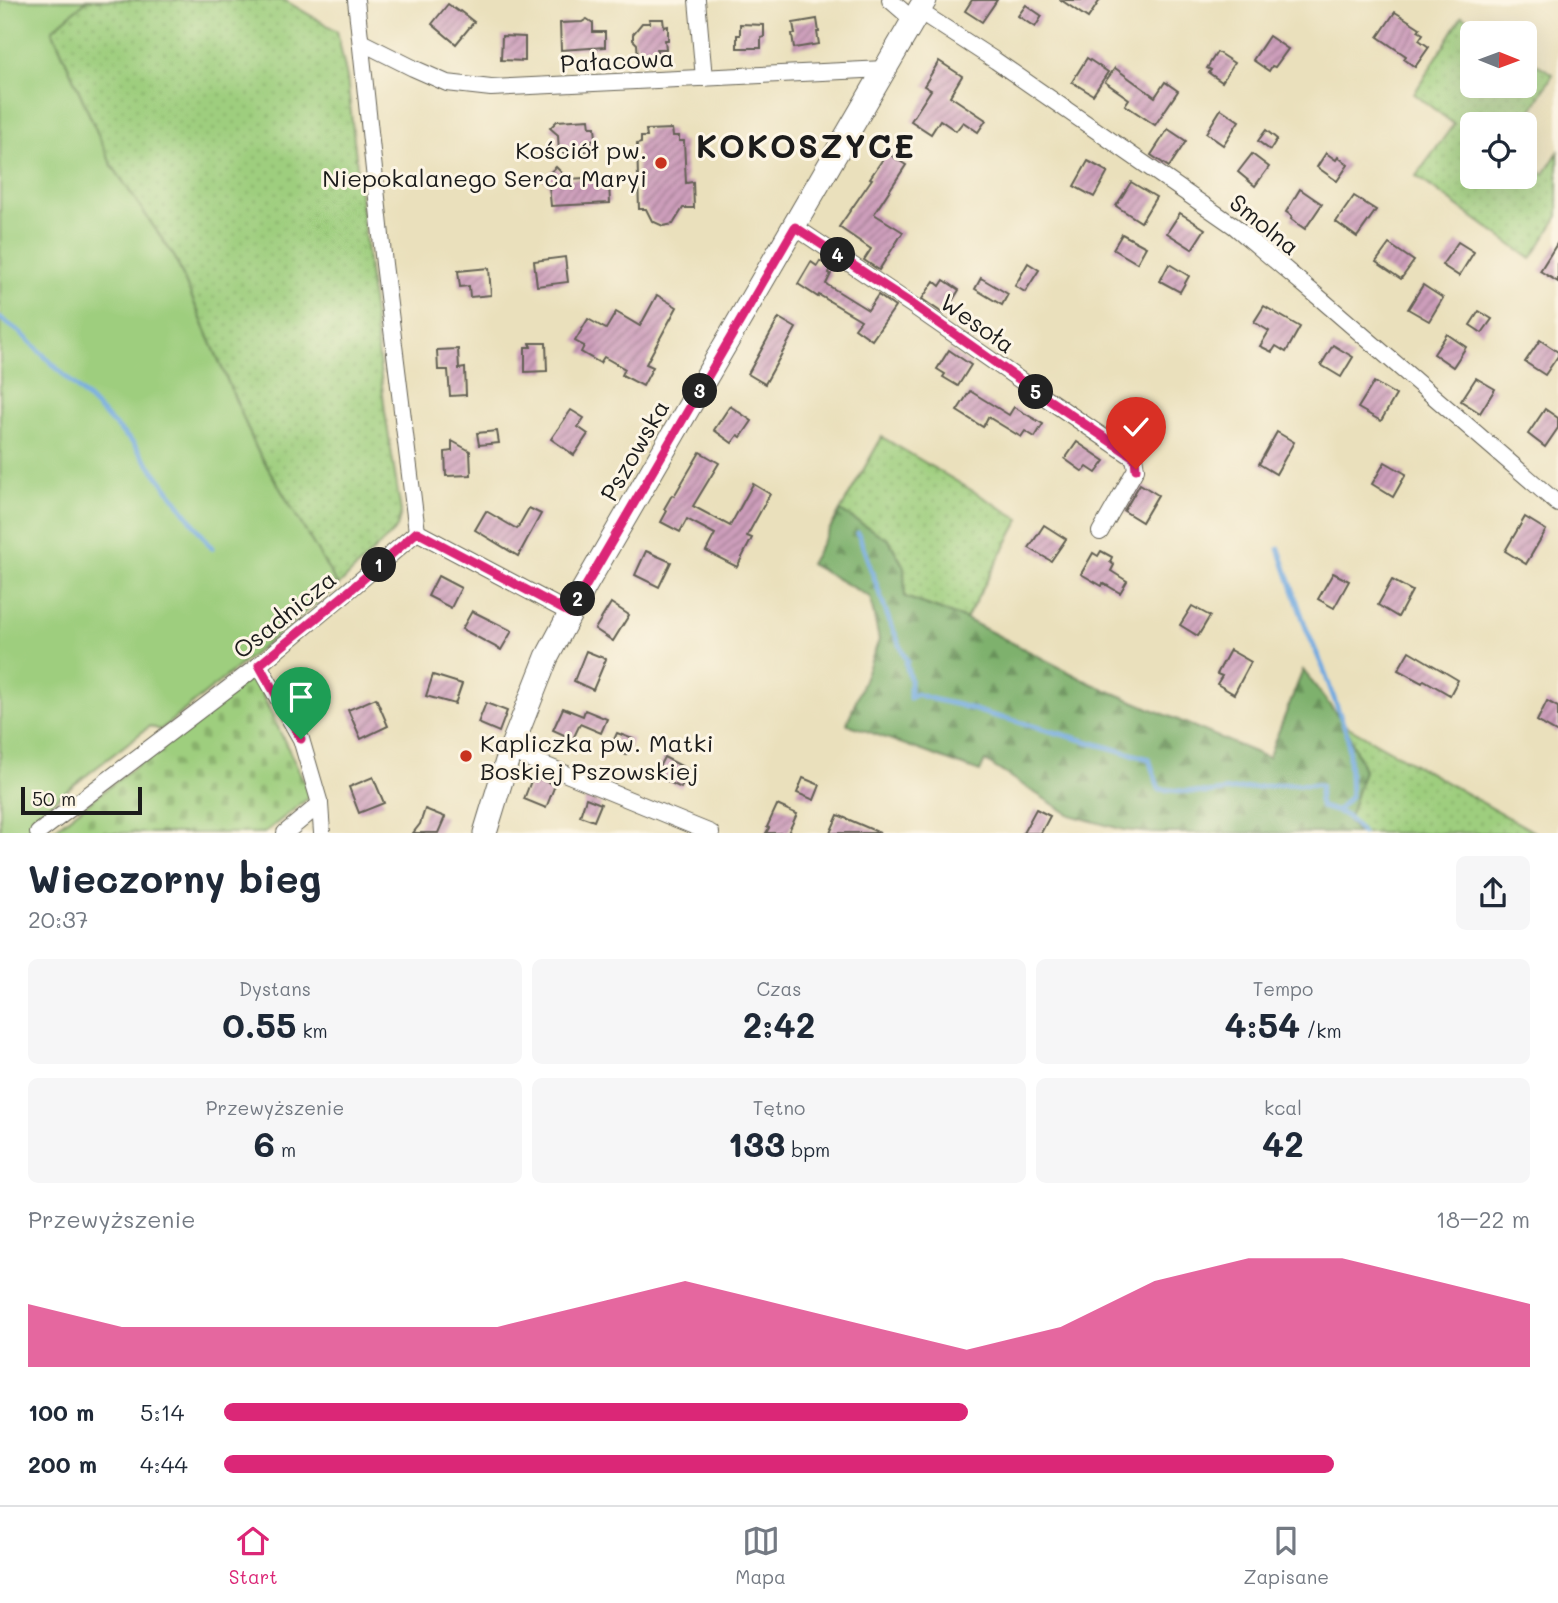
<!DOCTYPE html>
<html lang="pl">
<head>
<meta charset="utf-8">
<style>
	body { margin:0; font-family:Mali,sans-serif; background:#f6f6f7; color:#1f2937; height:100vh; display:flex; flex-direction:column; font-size:26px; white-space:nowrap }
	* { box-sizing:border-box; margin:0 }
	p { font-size:23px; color:#747a83 }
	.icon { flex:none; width:38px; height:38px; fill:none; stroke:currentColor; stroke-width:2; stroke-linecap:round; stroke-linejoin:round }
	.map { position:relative; height:833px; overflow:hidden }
	.side { display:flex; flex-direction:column; background:#fff; flex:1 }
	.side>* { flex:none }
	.needle { width:46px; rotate:91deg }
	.fabs { position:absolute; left:1460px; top:21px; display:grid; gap:14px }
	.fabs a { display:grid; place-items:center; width:77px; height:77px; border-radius:10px; background:#fff; box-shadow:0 7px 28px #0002; font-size:35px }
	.scale { position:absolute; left:21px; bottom:18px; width:121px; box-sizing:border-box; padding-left:7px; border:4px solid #1c1c1c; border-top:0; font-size:19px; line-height:24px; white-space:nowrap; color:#1c1c1c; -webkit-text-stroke:5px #fcf5e5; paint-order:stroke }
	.pin { position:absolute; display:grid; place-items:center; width:60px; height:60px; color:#fff; margin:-72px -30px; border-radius:50% 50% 50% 0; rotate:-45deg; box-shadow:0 0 7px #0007 }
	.pin .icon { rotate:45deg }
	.km { position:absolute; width:35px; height:35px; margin:-18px; border-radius:50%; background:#222; color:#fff; font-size:19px; line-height:35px; text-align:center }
	.round { display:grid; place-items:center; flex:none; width:74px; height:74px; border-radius:10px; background:#f6f6f7 }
	.overview { display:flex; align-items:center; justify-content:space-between; height:119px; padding:0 28px }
	h1 { font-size:38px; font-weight:700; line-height:52px }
	.metrics { display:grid; grid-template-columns:repeat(3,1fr); gap:10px; height:119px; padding:7px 28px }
	.metrics div { display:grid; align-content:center; border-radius:10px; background:#f6f6f7; text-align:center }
	.metrics b { font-size:35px; font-weight:700 }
	.metrics small { font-size:19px; font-weight:400 }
	.metrics p { font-size:19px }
	.chart { height:196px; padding:14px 28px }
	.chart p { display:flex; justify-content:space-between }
	.chart svg { width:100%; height:126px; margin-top:7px; fill:#db2777; opacity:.7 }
	ul { padding:0 28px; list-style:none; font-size:23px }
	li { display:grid; grid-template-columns:112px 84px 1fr; align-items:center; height:52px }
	li i { height:18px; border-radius:9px; background:#db2777 }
	.menu { display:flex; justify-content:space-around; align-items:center; height:98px; border-top:2px solid #e0e1e3; background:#fff; font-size:19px; color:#747a83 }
	.menu a { display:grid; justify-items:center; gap:4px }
	.menu .current { color:#db2777 }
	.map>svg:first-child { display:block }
	.grass { fill:url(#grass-dots); stroke:#5d754d; stroke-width:2 }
	.forest { fill:url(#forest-firs); stroke:#4d6644; stroke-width:2 }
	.cemetery { fill:url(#cemetery-stones); stroke:#5d754d; stroke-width:2 }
	.park { fill:#9ece7e; stroke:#5d754d; stroke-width:2 }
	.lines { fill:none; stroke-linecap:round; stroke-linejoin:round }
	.stream { stroke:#70a9e0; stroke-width:5 }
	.building { fill:url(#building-hatch) }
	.minor-casing { stroke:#646154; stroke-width:18 }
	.secondary-casing { stroke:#646154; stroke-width:25 }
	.minor { stroke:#fff; stroke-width:16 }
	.secondary { stroke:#fff; stroke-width:23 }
	.route-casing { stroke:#fff; stroke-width:14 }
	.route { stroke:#db2777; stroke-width:9 }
	.poi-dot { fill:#c8321e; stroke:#fcf5e5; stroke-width:2.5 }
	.labels { text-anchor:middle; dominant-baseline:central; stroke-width:6; stroke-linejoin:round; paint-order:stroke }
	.street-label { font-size:24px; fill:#1c1c1c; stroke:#fcf5e5 }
	.poi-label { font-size:24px; fill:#1c1c1c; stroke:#fcf5e5; text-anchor:end }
	.district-label { font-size:32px; font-weight:bold; letter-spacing:2px; fill:#1c1c1c; stroke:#fcf5e5 }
</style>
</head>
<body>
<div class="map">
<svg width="1558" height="833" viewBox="0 0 1558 833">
	<defs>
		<pattern id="grass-dots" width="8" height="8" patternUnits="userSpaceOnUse" patternTransform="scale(1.75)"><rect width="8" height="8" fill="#9ece7e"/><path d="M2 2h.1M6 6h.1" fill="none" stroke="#88b06c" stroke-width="1.8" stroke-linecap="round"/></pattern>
		<pattern id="forest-firs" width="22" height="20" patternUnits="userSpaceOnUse" patternTransform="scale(1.75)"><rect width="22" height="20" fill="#7eb16d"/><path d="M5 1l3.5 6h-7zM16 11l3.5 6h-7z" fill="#668f59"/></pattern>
		<pattern id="cemetery-stones" width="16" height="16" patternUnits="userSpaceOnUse" patternTransform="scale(1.75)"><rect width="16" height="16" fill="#9ece7e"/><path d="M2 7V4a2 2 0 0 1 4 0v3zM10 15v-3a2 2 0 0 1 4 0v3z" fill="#88b06c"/></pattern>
		<pattern id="building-hatch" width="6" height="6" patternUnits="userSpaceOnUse" patternTransform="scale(1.75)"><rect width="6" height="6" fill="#cd9ebb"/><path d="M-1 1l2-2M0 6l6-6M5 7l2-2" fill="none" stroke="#a68097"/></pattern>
	</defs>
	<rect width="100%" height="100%" fill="#fcf5e5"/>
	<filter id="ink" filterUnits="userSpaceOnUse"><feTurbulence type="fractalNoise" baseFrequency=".0143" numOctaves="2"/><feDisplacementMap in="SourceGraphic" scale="14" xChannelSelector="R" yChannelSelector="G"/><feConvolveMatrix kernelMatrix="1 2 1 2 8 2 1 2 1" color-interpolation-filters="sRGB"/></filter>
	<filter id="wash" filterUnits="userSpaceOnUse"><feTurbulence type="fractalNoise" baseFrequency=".00686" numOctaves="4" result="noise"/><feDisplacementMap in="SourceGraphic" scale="28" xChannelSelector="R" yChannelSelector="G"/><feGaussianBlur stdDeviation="1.57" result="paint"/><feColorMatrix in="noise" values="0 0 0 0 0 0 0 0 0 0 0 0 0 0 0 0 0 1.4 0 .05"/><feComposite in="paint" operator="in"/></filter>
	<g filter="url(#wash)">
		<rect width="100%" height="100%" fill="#eae0bc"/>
		<!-- grass -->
		<g class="grass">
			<polygon points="87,0 284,0 337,31 347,78 385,412 401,512 397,528 338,586 256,448 175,258 111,164 52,30"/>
			<polygon points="1462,16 1489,33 1472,33 1472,86 1524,86 1524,56 1553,74 1524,124 1472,124 1472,177 1524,177 1524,162 1544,174 1558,152 1558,216 1531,259 1416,176 1454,124 1414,94"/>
			<polygon points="882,437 1020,519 966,619 904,597 904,567 889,540 840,511"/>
			<polygon points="1345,725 1536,833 1358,833 1348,821 1364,770"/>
		</g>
		<!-- forest -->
		<polygon class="forest" points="840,511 889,540 904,567 905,597 966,619 1090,683 1268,758 1303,670 1345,725 1364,770 1348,821 1358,833 1154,833 1124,830 1070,815 985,761 980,772 847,724 879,640 870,597 810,564"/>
		<!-- cemetery -->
		<polygon class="cemetery" points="248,680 255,680 311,796 264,833 49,833"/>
		<!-- park -->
		<polygon class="park" points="0,0 87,0 52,30 111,164 175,258 256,448 338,586 160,730 150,726 34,816 36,826 27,833 0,833"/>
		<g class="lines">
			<!-- stream -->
			<g class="stream">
				<polyline points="0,318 21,333 133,443 212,548"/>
				<path d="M 858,533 L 889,620 L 907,661 L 906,664 L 910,679 L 910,698 L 916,694 C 930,699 944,702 959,705 C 976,710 991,716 1008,719 L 1149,759 L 1159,789 L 1206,793 L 1286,784 L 1321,785 L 1319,801 L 1321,807 C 1344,813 1346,814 1362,833"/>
				<polyline points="1279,549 1306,628 1323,668 1348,737 1351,796 1337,811"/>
			</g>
		</g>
		<g id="blocks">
			<!-- building -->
			<g class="building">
				<polygon points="972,0 997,0 982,22 965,11"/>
				<polygon points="1061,0 1100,0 1088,18"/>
				<polygon points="448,4 459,12 460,11 474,22 456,44 432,24"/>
				<polygon points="1026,5 1042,16 1035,27 1018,16"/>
				<polygon points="1395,12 1420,28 1418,31 1423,34 1419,40 1429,47 1415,67 1404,59 1406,56 1378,37"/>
				<polygon points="587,19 593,23 593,32 605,32 605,47 561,50 560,23 582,22"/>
				<polygon points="649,19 663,19 664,27 668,26 668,40 665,40 666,49 657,49 657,59 638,59 637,44 633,40 633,34 642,23 650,23"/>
				<polygon points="817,19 819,32 817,32 819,44 794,48 792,34 795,34 793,23"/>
				<polygon points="740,24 764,25 764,37 761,38 761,48 737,48 737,35 740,35"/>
				<polygon points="502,36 525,37 525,61 501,60"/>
				<polygon points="1269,36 1288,49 1275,67 1272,66 1269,71 1253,60"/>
				<polygon points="1217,52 1234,63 1222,82 1209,73 1211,70 1207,68"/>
				<polygon points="1087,58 1108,72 1093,95 1072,82"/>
				<polygon points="939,61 962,76 950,96 986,120 978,132 963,122 956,131 940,120 931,134 911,121 931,90 924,86"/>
				<polygon points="1115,68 1155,97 1165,82 1178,91 1155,125 1125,105 1129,99 1105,82"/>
				<polygon points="1221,109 1239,121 1223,145 1206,133"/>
				<polygon points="589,119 590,127 595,127 596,139 591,140 591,151 559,153 558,135 550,128 557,121"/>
				<polygon points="672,129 673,136 679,136 679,141 684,141 686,183 693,182 694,208 683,208 673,224 663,226 652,221 646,209 639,209 637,144 641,143 641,137 647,137 646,130"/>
				<polygon points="1168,129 1186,141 1169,167 1151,155"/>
				<polygon points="1266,130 1277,139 1270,150 1258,141"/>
				<polygon points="887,153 906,165 874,214 903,232 879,270 864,260 871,249 839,227 872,179 870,178"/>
				<polygon points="1326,153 1336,160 1338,157 1348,165 1337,181 1317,167"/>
				<polygon points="1252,154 1269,167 1255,186 1238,172"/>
				<polygon points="1088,161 1108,172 1094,197 1074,186"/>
				<polygon points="556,167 568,179 602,177 603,183 609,183 610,203 551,206 549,185 543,179"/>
				<polygon points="1131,182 1156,197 1141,222 1116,206"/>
				<polygon points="1300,189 1322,204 1305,229 1291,219 1292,216 1286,212"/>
				<polygon points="1354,196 1376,210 1357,237 1336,222"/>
				<polygon points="1180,213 1205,229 1192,249 1167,233"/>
				<polygon points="1122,234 1146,247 1137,263 1113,249"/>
				<polygon points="1458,242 1474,252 1459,276 1442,265"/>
				<polygon points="1558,242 1558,282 1540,271"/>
				<polygon points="1389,244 1414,261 1401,279 1376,262"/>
				<polygon points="565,257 568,282 537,286 534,261"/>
				<polygon points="820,261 831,268 829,273 831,274 826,284 868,310 878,295 895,307 872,340 855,328 861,320 819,295 818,297 798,284 811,262 817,266"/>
				<polygon points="1028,263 1039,270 1025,292 1015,286"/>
				<polygon points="1169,264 1189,276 1180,292 1160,281"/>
				<polygon points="489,268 491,295 470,297 469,286 460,287 458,271"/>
				<polygon points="981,278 1008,294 1002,305 975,289"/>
				<polygon points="944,280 959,290 944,314 922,299 934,281 940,286"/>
				<polygon points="1423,285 1443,298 1429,321 1408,309"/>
				<polygon points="657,295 677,307 646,364 653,367 643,386 622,375 625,369 604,357 600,363 581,352 584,346 575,341 588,319 606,329 616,312 640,326"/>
				<polygon points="1264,306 1300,327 1286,352 1276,346 1272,352 1260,346 1269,331 1254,322"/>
				<polygon points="1479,311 1492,319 1482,333 1470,325"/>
				<polygon points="779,318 796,328 765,384 748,374"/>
				<polygon points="1447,334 1466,347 1453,367 1434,354"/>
				<polygon points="1540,340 1558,352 1558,356 1545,375 1525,362"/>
				<polygon points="530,343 546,343 547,371 525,372 525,347 531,347"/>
				<polygon points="1333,345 1353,357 1341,377 1321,365"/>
				<polygon points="458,349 459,369 465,368 466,395 450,396 448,370 438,370 437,350"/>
				<polygon points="949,350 971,365 958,386 943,377 945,374 937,369"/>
				<polygon points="1476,378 1495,389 1480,413 1461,401"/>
				<polygon points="1374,382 1396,395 1381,421 1358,408"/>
				<polygon points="970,391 1009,415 1014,407 1043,424 1035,437 1025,431 1021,437 988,417 983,427 957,411"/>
				<polygon points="730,406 752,421 741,437 738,435 732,443 714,430"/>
				<polygon points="1545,409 1558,418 1558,428 1545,447 1528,434"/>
				<polygon points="571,410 584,418 578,427 588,434 574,455 551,439"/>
				<polygon points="497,431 499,443 479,445 477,433"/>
				<polygon points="1277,432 1294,442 1276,474 1259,464"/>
				<polygon points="452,441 470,451 471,475 446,476 445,452 452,451"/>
				<polygon points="1077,442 1105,461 1096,473 1087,467 1083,472 1065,459"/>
				<polygon points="700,452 719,463 693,506 730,526 753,484 770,494 747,536 752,538 737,567 706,551 715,534 687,519 680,532 661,522 667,511 664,509 672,495 674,496"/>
				<polygon points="1385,462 1406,474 1393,497 1372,484"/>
				<polygon points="1140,484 1158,495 1142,522 1124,511"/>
				<polygon points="529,508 541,514 518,556 475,530 486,511 517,529"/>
				<polygon points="1525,517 1546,530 1526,564 1505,551"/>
				<polygon points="1044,525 1066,539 1051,561 1029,548"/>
				<polygon points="646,551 671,562 659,587 635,575"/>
				<polygon points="1101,551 1112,557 1110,562 1114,565 1111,571 1127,581 1120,593 1103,583 1102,586 1081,574 1093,553 1098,556"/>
				<polygon points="1333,573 1349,581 1334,608 1318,599"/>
				<polygon points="438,576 461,588 451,608 428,596"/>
				<polygon points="1392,580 1412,591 1398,617 1378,605"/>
				<polygon points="611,603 629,615 613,641 595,629"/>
				<polygon points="1192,606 1210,616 1198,636 1180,625"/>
				<polygon points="472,611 512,631 501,650 462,629"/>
				<polygon points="1230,650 1251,662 1234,694 1217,684 1222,676 1217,674"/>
				<polygon points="586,651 606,659 593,690 574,681"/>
				<polygon points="1409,651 1458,680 1450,695 1424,680 1422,683 1398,670"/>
				<polygon points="433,675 462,684 455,704 426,696"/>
				<polygon points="376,698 388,726 361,739 348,710"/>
				<polygon points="1547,701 1558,707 1558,733 1537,721"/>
				<polygon points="486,703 507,711 499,732 478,723"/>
				<polygon points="563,708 583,716 585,710 607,719 601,733 580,724 573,739 553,730"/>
				<polygon points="617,733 633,739 626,755 610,748"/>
				<polygon points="664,757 689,770 681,788 655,775"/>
				<polygon points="533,776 555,785 546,808 524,799"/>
				<polygon points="373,777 384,803 359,813 349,787"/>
				<polygon points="803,778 820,785 814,800 797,793"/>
				<polygon points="586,798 601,804 594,821 580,816"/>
				<polygon points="777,805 797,814 788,833 766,833 769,828 767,827"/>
				<polygon points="425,809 445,817 438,833 413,833 420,824"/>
				<polygon points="1036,809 1050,816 1041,833 1023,833"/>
				<polygon points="838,815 880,833 830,833"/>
			</g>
		</g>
	</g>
	<g filter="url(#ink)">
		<use href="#blocks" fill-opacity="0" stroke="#646154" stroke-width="2"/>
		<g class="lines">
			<!-- minor casing -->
			<g class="minor-casing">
				<g id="minor">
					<polyline points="356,0 384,264 417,532"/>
					<polyline points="697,0 704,78"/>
					<polyline points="890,0 913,20"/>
					<polyline points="919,11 996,61 1234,226 1322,300 1558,504"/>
					<polyline points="361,42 413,68 447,83 491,88 885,69"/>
					<polyline points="795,227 912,305 1040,394 1134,458 1136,469 1100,532"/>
					<polyline points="417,532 570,613"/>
					<polyline points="259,665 301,739 320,804 322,833"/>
					<polyline points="510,751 711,833"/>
					<polyline points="38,833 259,665 347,592 417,532"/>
					<polyline points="285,833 320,804"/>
				</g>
			</g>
			<!-- secondary casing -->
			<g class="secondary-casing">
				<polyline id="secondary" points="485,833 510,751 547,657 584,588 925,0"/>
			</g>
			<!-- minor -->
			<use href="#minor" class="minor"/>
			<!-- secondary -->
			<use href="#secondary" class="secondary"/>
		</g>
	</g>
	<g class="lines" filter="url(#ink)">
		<!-- route casing -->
		<g class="route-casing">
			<polyline id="route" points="301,739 259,665 347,593 417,532 570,613 795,227 912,304 1040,394 1135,458 1136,469"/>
		</g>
		<!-- route -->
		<use href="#route" class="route"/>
	</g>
	<!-- markers -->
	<g class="poi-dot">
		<circle cx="661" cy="163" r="7"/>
		<circle cx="466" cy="756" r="7"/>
	</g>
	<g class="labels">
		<!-- street labels -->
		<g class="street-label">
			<text transform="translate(617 60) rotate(-3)">Pałacowa</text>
			<text transform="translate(1265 224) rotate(39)">Smolna</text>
			<text transform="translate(978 323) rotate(35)">Wesoła</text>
			<text transform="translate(634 450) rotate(-60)">Pszowska</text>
			<text transform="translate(284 614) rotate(-39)">Osadnicza</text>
		</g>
		<!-- poi labels -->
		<g class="poi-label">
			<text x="647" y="149">Kościół pw.<tspan x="647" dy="28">Niepokalanego Serca Maryi</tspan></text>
			<text x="480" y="742" text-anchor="start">Kapliczka pw. Matki<tspan x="480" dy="28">Boskiej Pszowskiej</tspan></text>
		</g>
		<!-- district labels -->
		<g class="district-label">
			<text x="806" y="145">KOKOSZYCE</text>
		</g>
	</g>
</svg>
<div class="fabs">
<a><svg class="needle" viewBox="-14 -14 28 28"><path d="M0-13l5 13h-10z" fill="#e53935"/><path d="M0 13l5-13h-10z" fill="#747a83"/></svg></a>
<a><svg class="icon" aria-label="locate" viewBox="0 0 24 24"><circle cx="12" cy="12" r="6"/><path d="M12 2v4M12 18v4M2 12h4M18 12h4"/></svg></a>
</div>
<div class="scale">50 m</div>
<div class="pin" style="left:301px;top:739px;background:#1e9e55"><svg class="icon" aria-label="arrive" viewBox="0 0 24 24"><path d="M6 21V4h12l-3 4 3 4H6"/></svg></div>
<div class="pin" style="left:1136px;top:469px;background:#d93025"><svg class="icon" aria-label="check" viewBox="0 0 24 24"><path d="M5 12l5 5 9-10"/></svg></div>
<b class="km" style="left:379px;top:565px">1</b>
<b class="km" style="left:578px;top:599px">2</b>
<b class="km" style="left:700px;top:391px">3</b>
<b class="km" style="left:838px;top:255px">4</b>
<b class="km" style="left:1036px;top:392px">5</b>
</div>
<section class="side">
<div class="overview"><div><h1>Wieczorny bieg</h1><p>20:37</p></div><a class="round"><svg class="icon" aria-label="share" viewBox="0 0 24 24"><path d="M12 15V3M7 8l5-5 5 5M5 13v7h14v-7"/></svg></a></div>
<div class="metrics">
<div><p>Dystans</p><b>0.55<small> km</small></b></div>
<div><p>Czas</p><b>2:42</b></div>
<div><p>Tempo</p><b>4:54<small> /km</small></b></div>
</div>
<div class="metrics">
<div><p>Przewyższenie</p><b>6<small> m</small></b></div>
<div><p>Tętno</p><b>133<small> bpm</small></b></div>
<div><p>kcal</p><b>42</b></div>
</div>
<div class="chart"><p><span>Przewyższenie</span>18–22 m</p>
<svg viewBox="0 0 160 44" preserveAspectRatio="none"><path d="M0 44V22L10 30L20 30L30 30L40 30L50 30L60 22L70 14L80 22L90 30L100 38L110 30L120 14L130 6L140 6L150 14L160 22V44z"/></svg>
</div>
<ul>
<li><b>100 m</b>5:14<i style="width:57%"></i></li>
<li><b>200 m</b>4:44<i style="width:85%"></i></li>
</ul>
</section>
<nav class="menu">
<a class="current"><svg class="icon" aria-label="home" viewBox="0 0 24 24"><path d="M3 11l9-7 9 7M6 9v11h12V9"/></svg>Start</a>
<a><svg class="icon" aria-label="map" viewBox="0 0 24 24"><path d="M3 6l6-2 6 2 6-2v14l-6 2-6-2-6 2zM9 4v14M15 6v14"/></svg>Mapa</a>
<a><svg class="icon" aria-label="saved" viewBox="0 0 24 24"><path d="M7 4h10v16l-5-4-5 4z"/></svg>Zapisane</a>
</nav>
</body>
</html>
